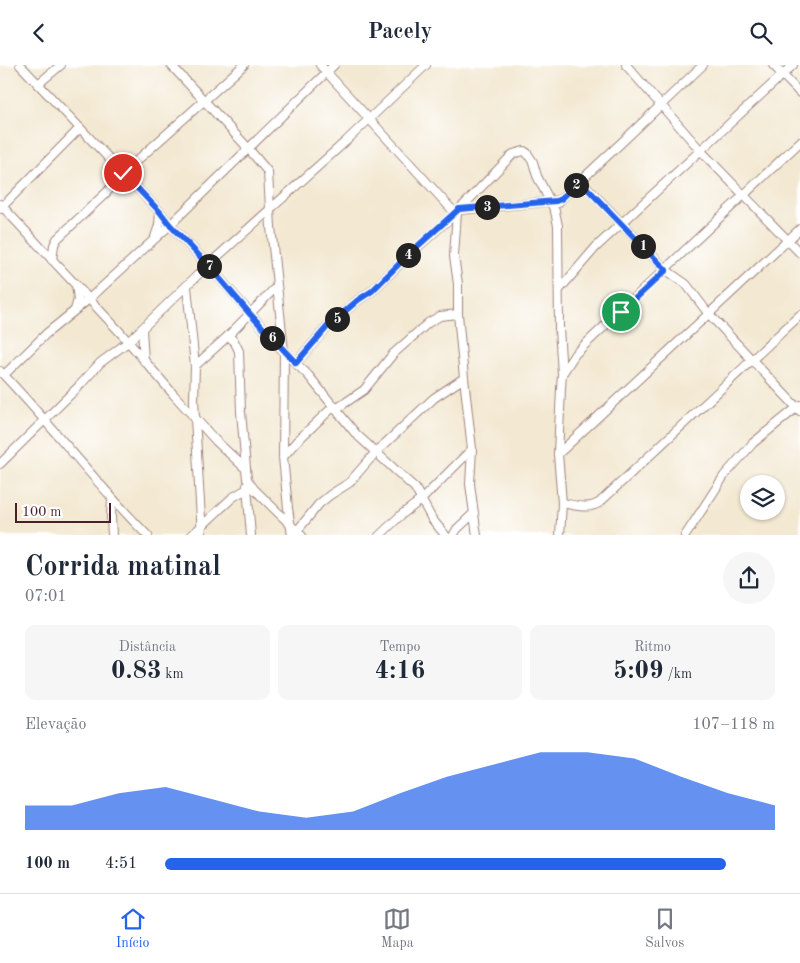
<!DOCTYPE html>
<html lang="pt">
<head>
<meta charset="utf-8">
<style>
	body { margin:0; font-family:"Old Standard TT",serif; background:#f6f6f7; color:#1f2937; height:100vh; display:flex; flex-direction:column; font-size:19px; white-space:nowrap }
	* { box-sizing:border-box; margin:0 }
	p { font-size:16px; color:#747a83 }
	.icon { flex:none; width:28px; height:28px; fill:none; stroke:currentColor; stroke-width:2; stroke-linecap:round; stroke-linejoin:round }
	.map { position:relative; height:470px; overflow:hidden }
	.drawer { display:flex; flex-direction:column; background:#fff; flex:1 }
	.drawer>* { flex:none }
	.buttons { position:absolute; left:740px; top:410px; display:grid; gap:10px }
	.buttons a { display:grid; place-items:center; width:45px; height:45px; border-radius:50%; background:#fff; box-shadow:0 1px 4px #0004; font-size:25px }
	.scale { position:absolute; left:15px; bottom:12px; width:96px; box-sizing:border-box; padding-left:5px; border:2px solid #4a1f2b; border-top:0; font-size:14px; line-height:18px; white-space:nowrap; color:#4a1f2b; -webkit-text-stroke:4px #fff; paint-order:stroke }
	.pin { position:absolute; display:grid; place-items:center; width:42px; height:42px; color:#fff; margin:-21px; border:2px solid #fff; border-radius:50%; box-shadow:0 1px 5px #0007 }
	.km { position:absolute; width:25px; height:25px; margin:-12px; border-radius:50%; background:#222; color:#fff; font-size:14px; line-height:25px; text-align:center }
	.round { display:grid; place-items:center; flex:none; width:52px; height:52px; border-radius:26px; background:#f6f6f7 }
	.head { display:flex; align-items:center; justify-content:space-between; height:85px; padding:0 25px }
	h1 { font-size:28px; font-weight:700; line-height:38px }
	.metrics { display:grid; grid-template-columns:repeat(3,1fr); gap:8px; height:85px; padding:5px 25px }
	.metrics div { display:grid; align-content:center; border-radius:10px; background:#f6f6f7; text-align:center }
	.metrics b { font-size:25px; font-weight:700 }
	.metrics small { font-size:14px; font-weight:400 }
	.metrics p { font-size:14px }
	.chart { height:140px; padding:10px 25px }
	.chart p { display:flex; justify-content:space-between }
	.chart svg { width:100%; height:90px; margin-top:5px; fill:#2563eb; opacity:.7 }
	ul { padding:0 25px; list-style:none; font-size:16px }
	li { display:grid; grid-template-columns:80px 60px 1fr; align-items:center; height:38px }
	li i { height:12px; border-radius:6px; background:#2563eb }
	header { display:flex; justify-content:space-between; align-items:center; height:65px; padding:0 25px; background:#fff; font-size:22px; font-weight:700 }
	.menu { display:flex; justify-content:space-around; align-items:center; height:70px; border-top:1px solid #e0e1e3; background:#fff; font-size:14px; color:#747a83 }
	.menu a { display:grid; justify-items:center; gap:2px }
	.menu .selected { color:#2563eb }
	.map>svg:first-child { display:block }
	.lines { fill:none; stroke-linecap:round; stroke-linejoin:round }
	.minor-casing { stroke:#9e847e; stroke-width:10 }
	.minor { stroke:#fff; stroke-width:8 }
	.route-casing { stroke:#fff; stroke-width:10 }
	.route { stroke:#2563eb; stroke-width:6 }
</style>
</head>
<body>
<header><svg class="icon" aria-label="back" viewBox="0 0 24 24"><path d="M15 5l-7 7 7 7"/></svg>Pacely<svg class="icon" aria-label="search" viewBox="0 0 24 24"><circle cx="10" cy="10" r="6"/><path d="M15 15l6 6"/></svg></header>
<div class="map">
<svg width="800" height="471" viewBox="0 0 800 471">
	<rect width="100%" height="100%" fill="#fff"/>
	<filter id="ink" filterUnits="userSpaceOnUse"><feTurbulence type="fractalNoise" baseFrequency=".02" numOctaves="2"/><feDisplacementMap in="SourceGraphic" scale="10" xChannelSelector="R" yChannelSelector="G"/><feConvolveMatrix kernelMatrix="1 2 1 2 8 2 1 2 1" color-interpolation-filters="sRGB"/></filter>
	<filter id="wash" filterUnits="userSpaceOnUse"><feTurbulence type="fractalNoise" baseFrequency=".0096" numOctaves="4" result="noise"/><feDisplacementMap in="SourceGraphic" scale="20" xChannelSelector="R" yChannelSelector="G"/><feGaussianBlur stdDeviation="1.12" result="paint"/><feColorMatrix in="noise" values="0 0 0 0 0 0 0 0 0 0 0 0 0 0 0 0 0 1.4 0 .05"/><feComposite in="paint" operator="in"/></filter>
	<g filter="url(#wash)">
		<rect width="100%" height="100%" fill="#f3e8d1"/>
	</g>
	<g filter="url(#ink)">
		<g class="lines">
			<!-- minor casing -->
			<g class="minor-casing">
				<g id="minor">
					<polyline points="20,0 160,147 170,160 208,200 284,287 308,310 356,369 415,423 432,454 446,471"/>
					<polyline points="171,0 248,83 268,107 271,162 284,287 283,392 288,443 292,471"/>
					<polyline points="320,0 455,148"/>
					<polyline points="626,0 701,86 800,188"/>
					<polyline points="773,0 800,28"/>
					<polyline points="38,19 61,0"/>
					<polyline points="581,116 666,205 686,219 708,248 800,346"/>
					<polyline points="558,138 561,134 621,78 703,0"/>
					<polyline points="0,139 119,266 174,330 216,376 245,403"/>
					<polyline points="0,144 80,63"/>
					<polyline points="459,145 513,89 524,86 527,88 533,97 537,111 555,146 558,161 559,264 562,309"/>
					<polyline points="457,147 454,191 458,219 458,249 464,313 472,384 470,419 477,471"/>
					<polyline points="155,172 159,160 160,147"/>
					<polyline points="52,195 54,180 57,174 107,127 123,108 244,0"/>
					<polyline points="187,222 195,301 194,336 202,471"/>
					<polyline points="559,225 596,182 793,0"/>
					<polyline points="75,245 78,234 76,220"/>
					<polyline points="142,264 144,296"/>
					<polyline points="228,271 234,276 239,286 241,347 247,414 254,424 302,471"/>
					<polyline points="296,298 328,261 358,235 372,226 411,188 459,145 554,136 561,134"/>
					<polyline points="195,301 228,271 277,221"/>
					<path d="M 0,306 C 51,359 95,418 148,471"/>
					<polyline points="4,310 47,268 89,234 170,160 334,0"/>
					<polyline points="336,344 364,325 393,289 428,258 440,251 458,249"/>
					<polyline points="558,389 800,164"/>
					<polyline points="283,392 296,377 334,341"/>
					<polyline points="0,399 80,320 100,298 128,277 208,200 345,77 426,0"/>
					<polyline points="247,421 251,471"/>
					<path d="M 562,438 C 575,440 587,445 599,438 L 800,250"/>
					<polyline points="297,466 319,439 330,430 349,418 376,387 434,333 464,313"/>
					<polyline points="112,471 111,451 112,434"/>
					<polyline points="191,471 233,432 247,424"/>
					<polyline points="379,471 401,450 421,435 472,384"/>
					<polyline points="453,471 457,464 474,448"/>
					<polyline points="560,471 562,438 558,389 561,323 562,309 575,289 800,77"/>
					<polyline points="685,471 724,411 753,378 800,340"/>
				</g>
			</g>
			<!-- minor -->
			<use href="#minor" class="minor"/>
		</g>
	</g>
	<g class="lines" filter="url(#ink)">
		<!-- route casing -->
		<g class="route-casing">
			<polyline id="route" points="123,108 160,147 170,160 208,200 250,249 296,298 328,261 358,235 372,226 410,188 459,144 556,136 561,134 580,116 666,205 621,247"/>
		</g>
		<!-- route -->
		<use href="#route" class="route"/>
	</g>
</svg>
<div class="buttons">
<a><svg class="icon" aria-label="layers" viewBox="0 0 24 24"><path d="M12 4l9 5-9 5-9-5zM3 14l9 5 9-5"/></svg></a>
</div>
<div class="scale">100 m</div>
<div class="pin" style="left:621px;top:247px;background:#1e9e55"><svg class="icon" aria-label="arrive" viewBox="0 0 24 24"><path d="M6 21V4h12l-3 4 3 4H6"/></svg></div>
<div class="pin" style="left:123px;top:108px;background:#d93025"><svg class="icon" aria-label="check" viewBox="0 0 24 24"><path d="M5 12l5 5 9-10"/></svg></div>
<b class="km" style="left:643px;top:181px">1</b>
<b class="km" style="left:576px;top:120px">2</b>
<b class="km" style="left:487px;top:142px">3</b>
<b class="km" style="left:408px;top:190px">4</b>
<b class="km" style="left:337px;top:254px">5</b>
<b class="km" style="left:272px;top:273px">6</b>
<b class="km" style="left:209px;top:201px">7</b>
</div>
<section class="drawer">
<div class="head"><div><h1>Corrida matinal</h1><p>07:01</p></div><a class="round"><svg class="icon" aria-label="share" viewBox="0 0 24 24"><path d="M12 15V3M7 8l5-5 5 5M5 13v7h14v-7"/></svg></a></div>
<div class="metrics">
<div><p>Distância</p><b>0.83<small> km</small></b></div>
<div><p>Tempo</p><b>4:16</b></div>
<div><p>Ritmo</p><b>5:09<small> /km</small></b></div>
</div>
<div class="chart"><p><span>Elevação</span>107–118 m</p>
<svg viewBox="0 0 160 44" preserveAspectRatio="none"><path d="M0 44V32L10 32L20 26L30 23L40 29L50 35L60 38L70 35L80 26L90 18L100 12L110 6L120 6L130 9L140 18L150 26L160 32V44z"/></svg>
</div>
<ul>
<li><b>100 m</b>4:51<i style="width:92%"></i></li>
</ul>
</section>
<nav class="menu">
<a class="selected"><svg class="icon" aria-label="home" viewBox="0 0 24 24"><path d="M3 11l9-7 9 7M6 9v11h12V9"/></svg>Início</a>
<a><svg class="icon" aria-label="map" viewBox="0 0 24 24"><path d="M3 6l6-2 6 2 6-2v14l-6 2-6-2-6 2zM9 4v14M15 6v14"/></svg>Mapa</a>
<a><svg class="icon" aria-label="saved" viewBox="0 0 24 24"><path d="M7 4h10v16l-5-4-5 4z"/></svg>Salvos</a>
</nav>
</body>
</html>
